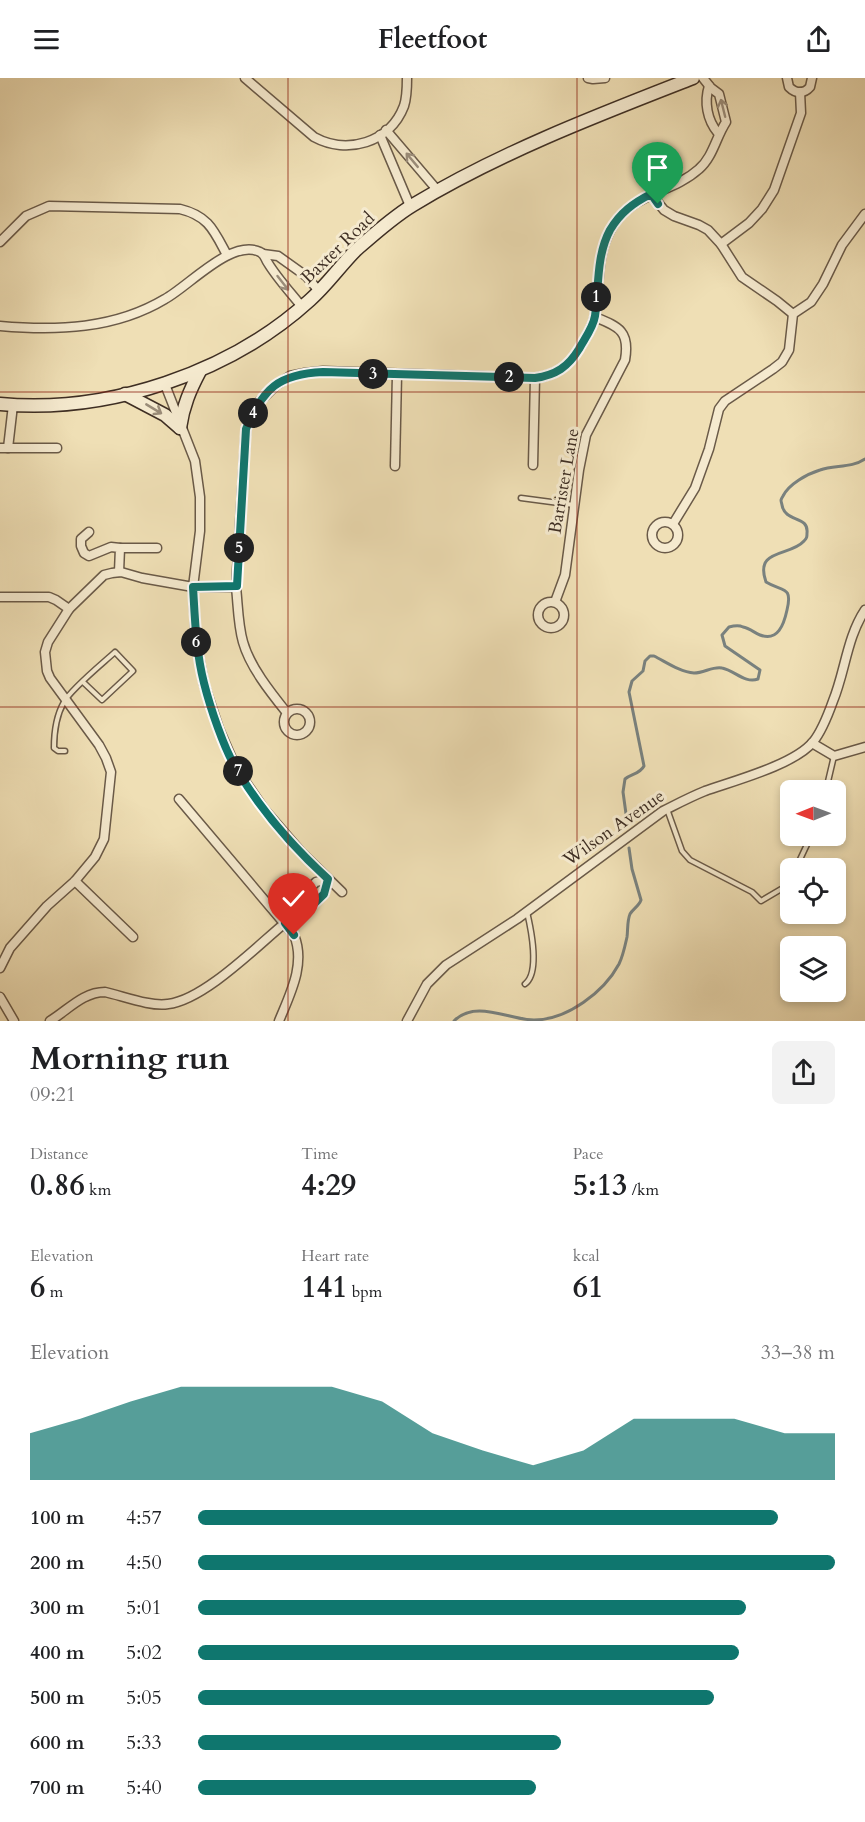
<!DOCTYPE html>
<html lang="en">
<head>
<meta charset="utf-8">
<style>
	body { margin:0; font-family:Cardo,serif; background:#f2f2f2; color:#202124; height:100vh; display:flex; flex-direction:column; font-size:22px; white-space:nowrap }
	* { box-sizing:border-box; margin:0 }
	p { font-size:20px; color:#757577 }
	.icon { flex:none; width:33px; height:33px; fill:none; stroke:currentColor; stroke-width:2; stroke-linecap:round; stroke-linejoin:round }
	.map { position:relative; height:943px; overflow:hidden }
	.side { display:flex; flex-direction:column; background:#fff; flex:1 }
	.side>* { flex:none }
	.needle { width:39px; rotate:269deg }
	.buttons { position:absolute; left:780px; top:702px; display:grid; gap:12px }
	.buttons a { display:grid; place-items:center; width:66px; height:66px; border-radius:9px; background:#fff; box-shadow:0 3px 9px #0003; font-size:30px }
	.pin { position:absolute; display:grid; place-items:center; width:51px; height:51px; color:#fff; margin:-62px -26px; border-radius:50% 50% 50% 0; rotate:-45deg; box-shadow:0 0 6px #0007 }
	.pin .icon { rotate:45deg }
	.km { position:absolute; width:30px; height:30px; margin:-15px; border-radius:50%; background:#222; color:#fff; font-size:16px; line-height:30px; text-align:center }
	.round { display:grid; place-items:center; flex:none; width:63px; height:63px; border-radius:9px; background:#f2f2f2 }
	.overview { display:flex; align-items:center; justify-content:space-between; height:102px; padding:0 30px }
	h1 { font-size:33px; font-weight:700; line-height:45px }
	.figures { display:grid; grid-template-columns:repeat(3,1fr); gap:9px; height:102px; padding:6px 30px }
	.figures div { display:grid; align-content:center }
	.figures b { font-size:30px; font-weight:700 }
	.figures small { font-size:16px; font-weight:400 }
	.figures p { font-size:16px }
	.chart { height:168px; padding:12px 30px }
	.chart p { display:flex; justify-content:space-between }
	.chart svg { width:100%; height:108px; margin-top:6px; fill:#0f766e; opacity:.7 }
	ul { padding:0 30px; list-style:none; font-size:20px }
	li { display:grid; grid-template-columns:96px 72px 1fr; align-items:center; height:45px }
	li i { height:15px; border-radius:8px; background:#0f766e }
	header { display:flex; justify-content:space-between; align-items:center; height:78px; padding:0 30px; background:#fff; font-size:27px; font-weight:700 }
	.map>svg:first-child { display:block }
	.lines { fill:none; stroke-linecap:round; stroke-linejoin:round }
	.stream { stroke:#79817e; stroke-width:3 }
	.service-casing { stroke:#6a5a48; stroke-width:7 }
	.minor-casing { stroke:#6a5a48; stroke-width:11 }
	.secondary-casing { stroke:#3e2e23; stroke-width:15 }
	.service { stroke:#f5eacf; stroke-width:4 }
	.minor { stroke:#f5eacf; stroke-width:8 }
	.secondary { stroke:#f5eacf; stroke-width:12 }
	.oneway { stroke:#9a8c79 }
	.route-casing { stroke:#fff; stroke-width:12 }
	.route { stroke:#0f766e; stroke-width:8 }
	.grid { fill:none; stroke:#8f2418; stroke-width:1.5; stroke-opacity:0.55 }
	.labels { text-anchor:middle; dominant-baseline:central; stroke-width:6; stroke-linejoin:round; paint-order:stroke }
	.street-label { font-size:18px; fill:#3e2e23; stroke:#f5eacf }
</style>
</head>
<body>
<header><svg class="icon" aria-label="menu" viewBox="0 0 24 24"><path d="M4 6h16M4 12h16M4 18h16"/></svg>Fleetfoot<svg class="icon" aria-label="share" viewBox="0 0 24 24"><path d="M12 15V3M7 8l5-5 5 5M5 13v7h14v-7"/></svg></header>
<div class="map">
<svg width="865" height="943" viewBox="0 0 865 943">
	<rect width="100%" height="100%" fill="#efdfb5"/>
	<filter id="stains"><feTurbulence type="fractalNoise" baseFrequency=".00333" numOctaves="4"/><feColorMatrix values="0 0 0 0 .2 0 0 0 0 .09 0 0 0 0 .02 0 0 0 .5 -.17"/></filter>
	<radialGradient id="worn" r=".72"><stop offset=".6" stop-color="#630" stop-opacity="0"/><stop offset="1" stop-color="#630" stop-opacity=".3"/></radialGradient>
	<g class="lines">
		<!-- stream -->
		<g class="stream">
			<path d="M 627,743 L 623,714 L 625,701 C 631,696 640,696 644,688 L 629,614 L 632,603 L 643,593 L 645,583 L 650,578 L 654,578 C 666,584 680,594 694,595 C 704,595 713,588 722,590 C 734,592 745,606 758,601 L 760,592 L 725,568 L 722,557 L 729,549 C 733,548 739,547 743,549 C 749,550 755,555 760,557 C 778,564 784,546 787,532 C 793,507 782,514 766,504 C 754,470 790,479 804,463 C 807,460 807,459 807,455 C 809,437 785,445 782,427 C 781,422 780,423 783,418 C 789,406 807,396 820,392 C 835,387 852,390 865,381"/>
			<path d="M 454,943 C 475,921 510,942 534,942 C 567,942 604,914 619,886 C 623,878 625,868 627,859 C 628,852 627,843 630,836 C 633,831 639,828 641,822 L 632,791 L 629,770"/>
		</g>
		<!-- service casing -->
		<g class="service-casing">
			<g id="service">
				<polyline points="521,420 574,427"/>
				<path d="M 65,673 L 58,673 L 54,670 C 54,653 56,638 64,624 C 71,611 103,585 115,574 L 133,593 L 102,622 L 83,604"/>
				<polyline points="826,712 834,678"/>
				<polyline points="667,731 682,773 690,782 752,814 761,823 783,810 790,799"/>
				<polyline points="796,790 811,758"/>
				<path d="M 525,906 C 540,895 531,851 527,834"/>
			</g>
		</g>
		<!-- minor casing -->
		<g class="minor-casing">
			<g id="minor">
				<path d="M 245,0 L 314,59 C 347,77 390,65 404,28 C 407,19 407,9 407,0"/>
				<polyline points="588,0 593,1 605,0"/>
				<path d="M 787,0 L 789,9 C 796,16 804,16 810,9 L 812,0"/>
				<path d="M 709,8 C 704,24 707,42 718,55"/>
				<polyline points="386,52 438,113"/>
				<polyline points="380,57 410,128"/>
				<polyline points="651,116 664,132 674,138 699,147 708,152 721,166 742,199 777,223 793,236"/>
				<path d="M 0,164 L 26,138 L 49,128 L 180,131 C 209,138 214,153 227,177"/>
				<polyline points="721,166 749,145 762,131 774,112 801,35 800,14"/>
				<polyline points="263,176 278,178 306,198 319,213"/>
				<path d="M 0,248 C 57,253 115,251 165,221 C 189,208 232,160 260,174 C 265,176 265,181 268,185 C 277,200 291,215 302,229"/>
				<polyline points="164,304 195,383 200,419 200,453 193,509 196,563 204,606 219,651 236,690 264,731 302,775 342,814"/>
				<polyline points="0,370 57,370"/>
				<polyline points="8,370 13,327"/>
				<polyline points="533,387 535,300"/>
				<polyline points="395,388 397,297"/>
				<circle cx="665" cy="457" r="13"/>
				<polyline points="673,446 695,410 709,371 719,331 725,323 773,291 782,284 789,272 793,236 811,224 823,206 842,167 865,136"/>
				<polyline points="89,454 81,461 81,468 84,475 89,478 111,469 120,470 119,494"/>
				<polyline points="120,470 157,470"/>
				<path d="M 236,509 C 238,527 238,547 243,564 C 250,589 271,615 287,635"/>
				<polyline points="0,519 49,519 56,522 69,531"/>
				<path d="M 555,524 L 565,497 L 579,392 L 586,357 L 625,282 C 630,253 619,249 595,239"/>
				<circle cx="551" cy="537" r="13"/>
				<circle cx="297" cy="644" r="13"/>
				<polyline points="812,665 834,678 865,669"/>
				<path d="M 179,721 L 294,857 C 306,886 290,916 279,943"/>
				<polyline points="75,803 133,859"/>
				<path d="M 0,890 L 10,870 L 47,828 L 75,803 L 95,779 L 104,761 L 111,694 L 106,680 L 99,667 L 50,600 L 47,593 L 45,574 L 48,564 L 69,531 L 104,497 L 112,495 L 121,494 L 142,500 L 193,509 L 236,509 L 246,351 L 259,324 L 275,308 L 290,298 L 305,295 L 323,293 L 535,300 C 556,297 568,289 579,271 C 585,261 592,251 595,238 C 600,210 596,179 610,153 C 630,114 670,117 699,91 C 713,79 716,59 726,44 L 719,16 L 711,10 L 703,0"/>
				<polyline points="0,919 14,943"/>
				<path d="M 50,943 C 68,932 83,914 105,914 C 123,918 151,929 168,926 C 204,922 257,868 285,845 L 299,840 L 324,816 L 328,801 L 316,804 L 289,831 L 285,845"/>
				<path d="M 407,943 L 427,906 L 446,887 L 517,841 L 663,733 C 677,726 690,719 705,713 C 733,703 794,687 813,664 C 822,653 828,637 833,623 C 845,594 847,559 865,532"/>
			</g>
		</g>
		<!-- secondary casing -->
		<g class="secondary-casing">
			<g id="secondary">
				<polyline points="125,316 165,337 180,350"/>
				<path d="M 0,326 C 108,336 230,295 310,222 C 327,207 340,188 356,172 C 373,157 393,139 413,127 C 501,74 598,37 693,0"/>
				<path d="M 180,350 C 183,328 190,312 200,293"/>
			</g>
		</g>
		<!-- service -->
		<use href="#service" class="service"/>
		<!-- minor -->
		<use href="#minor" class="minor"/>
		<!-- secondary -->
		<use href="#secondary" class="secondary"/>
	</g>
	<!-- one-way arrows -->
	<defs><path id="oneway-shaft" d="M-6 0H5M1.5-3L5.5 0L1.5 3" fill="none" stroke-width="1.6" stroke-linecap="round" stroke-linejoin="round" transform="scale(1.5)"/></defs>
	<g class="oneway">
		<use href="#oneway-shaft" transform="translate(723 30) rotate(-104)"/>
		<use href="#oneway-shaft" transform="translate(412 82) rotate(-130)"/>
		<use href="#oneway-shaft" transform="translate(283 205) rotate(52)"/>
		<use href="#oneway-shaft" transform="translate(154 331) rotate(31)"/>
	</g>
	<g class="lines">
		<!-- route casing -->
		<g class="route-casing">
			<path id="route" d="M 294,857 L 285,845 L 299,840 L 324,816 L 328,801 C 294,770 261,732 237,692 C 224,671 210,629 204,605 C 196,574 195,542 193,509 L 237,508 L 246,351 C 263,310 279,296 323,294 L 535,300 C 556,297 568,289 579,271 C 585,260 593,250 595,238 C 599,210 596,178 610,152 C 620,135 633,125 651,116 L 658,126"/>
		</g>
		<!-- route -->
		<use href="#route" class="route"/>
	</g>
	<!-- grid -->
	<path class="grid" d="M 288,0 L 288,943M 577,0 L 577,943M 0,314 L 865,314M 0,629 L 865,629"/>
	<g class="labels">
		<!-- street labels -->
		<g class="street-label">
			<text transform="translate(338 170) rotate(-44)">Baxter Road</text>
			<text transform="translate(564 403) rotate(-80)">Barrister Lane</text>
			<text transform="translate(614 750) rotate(-35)">Wilson Avenue</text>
		</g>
	</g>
	<rect width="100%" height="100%" filter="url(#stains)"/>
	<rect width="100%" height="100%" fill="url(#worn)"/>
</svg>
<div class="buttons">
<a><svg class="needle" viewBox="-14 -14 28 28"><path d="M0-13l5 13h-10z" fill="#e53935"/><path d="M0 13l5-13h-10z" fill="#757577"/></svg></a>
<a><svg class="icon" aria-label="locate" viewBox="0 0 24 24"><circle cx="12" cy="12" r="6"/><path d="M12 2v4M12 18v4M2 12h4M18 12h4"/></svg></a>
<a><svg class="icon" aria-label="layers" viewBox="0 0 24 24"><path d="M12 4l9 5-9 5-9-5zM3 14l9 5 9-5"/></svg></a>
</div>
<div class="pin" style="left:658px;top:126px;background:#1e9e55"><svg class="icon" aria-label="arrive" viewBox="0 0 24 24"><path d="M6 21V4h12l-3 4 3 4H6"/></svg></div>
<div class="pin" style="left:294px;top:857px;background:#d93025"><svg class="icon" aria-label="check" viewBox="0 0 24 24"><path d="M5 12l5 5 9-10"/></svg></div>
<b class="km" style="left:596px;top:219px">1</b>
<b class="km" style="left:509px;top:299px">2</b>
<b class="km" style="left:373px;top:296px">3</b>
<b class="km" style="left:253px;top:335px">4</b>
<b class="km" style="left:239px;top:470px">5</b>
<b class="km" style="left:196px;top:564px">6</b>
<b class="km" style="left:238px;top:693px">7</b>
</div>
<section class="side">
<div class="overview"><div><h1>Morning run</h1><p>09:21</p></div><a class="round"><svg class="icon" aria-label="share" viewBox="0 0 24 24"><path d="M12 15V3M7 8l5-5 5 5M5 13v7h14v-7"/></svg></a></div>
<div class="figures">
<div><p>Distance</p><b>0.86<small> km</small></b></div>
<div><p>Time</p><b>4:29</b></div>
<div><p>Pace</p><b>5:13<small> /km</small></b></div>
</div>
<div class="figures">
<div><p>Elevation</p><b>6<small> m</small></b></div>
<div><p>Heart rate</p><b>141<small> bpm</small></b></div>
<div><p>kcal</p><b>61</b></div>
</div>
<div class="chart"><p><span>Elevation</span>33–38 m</p>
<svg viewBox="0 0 160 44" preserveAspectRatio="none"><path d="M0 44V25L10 19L20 12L30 6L40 6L50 6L60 6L70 12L80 25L90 32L100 38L110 32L120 19L130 19L140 19L150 25L160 25V44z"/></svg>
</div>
<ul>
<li><b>100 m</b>4:57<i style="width:91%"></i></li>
<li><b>200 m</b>4:50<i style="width:100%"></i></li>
<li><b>300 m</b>5:01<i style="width:86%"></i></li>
<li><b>400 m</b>5:02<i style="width:85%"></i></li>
<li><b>500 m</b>5:05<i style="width:81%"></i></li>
<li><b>600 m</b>5:33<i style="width:57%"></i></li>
<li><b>700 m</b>5:40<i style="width:53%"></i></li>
</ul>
</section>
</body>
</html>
